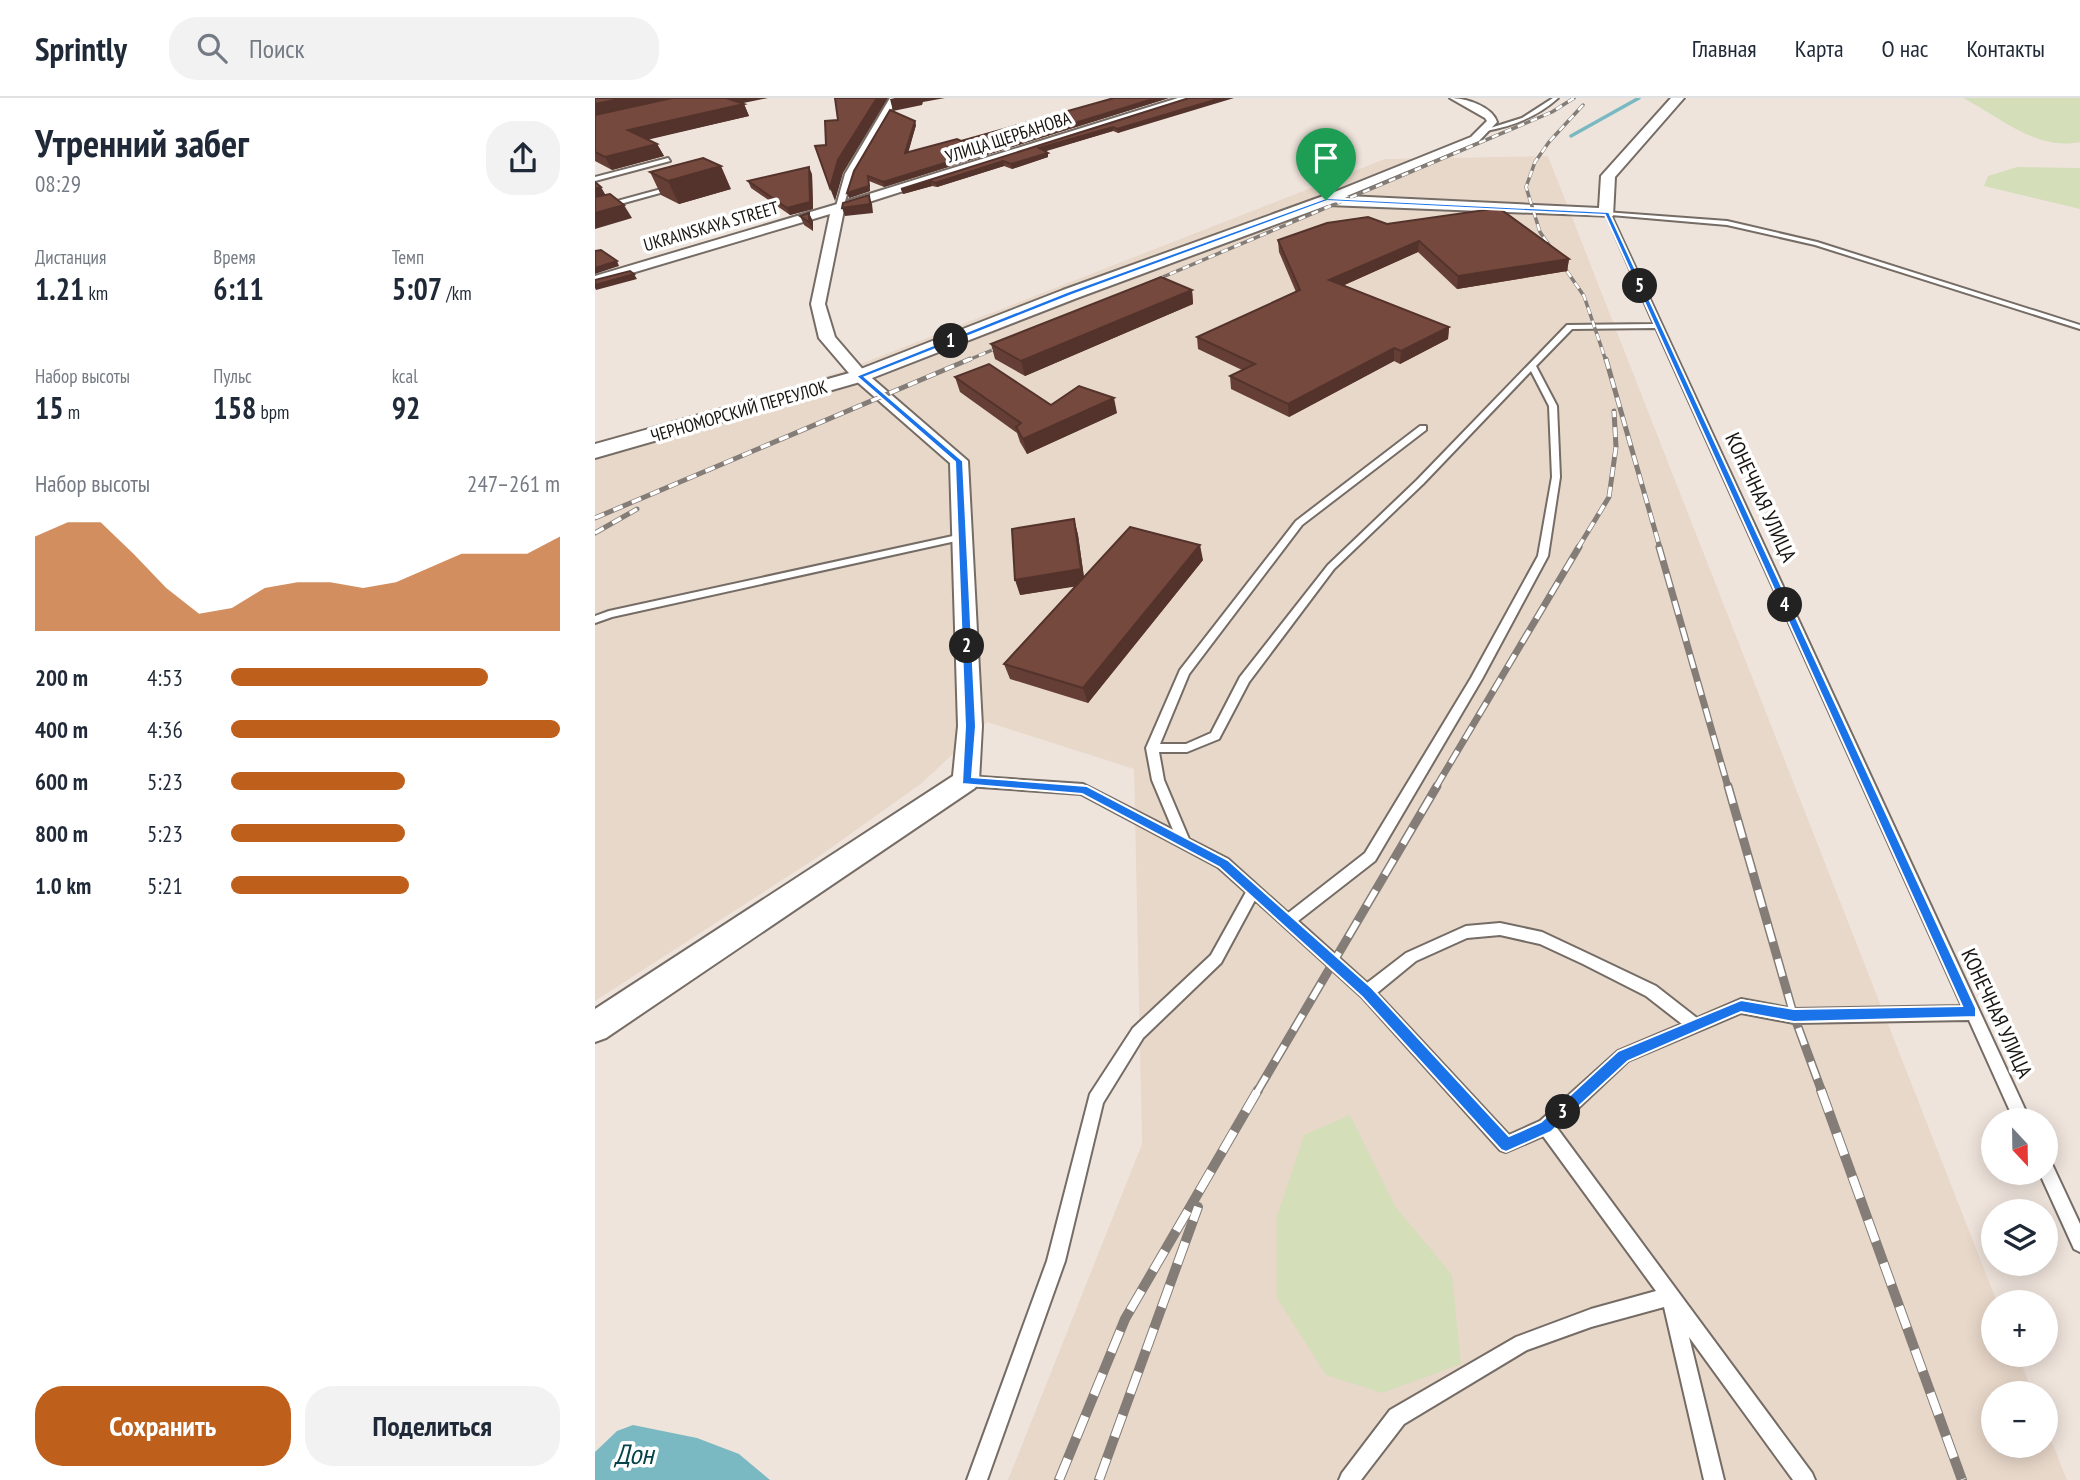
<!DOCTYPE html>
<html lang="ru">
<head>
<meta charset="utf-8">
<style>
	body { margin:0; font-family:"PT Sans Narrow",sans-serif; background:#f2f2f3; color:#1f2937; height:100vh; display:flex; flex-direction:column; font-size:26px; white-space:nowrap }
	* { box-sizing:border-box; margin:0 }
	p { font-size:23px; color:#747a83 }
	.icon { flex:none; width:38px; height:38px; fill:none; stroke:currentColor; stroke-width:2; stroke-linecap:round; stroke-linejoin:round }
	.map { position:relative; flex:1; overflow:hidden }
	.details { display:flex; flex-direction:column; background:#fff; width:595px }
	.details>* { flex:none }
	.needle { width:46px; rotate:158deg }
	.fabs { position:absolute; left:1386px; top:1010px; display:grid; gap:14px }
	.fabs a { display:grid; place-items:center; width:77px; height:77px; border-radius:50%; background:#fff; box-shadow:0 4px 18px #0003; font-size:35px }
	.pin { position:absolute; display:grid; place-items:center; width:60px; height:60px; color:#fff; margin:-72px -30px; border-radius:50% 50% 50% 0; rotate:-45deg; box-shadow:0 0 7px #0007 }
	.pin .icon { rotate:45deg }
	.km { position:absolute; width:35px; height:35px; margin:-18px; border-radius:50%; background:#222; color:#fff; font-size:19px; line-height:35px; text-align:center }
	.round { display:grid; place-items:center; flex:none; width:74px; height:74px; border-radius:28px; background:#f2f2f3 }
	.headline { display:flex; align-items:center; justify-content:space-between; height:119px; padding:0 35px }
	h1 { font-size:38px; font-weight:700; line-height:52px }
	.stats { display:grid; grid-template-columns:repeat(3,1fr); gap:10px; height:119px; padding:7px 35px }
	.stats div { display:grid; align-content:center }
	.stats b { font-size:30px; font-weight:700 }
	.stats small { font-size:19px; font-weight:400 }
	.stats p { font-size:19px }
	.chart { height:196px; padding:14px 35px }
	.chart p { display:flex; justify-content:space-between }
	.chart svg { width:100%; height:126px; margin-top:7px; fill:#bf5f1c; opacity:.7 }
	.cta { display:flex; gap:14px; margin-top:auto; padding:14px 35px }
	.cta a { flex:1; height:80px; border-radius:28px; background:#bf5f1c; color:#fff; font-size:28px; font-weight:700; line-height:80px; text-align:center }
	.cta a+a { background:#f2f2f3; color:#1f2937 }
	ul { padding:0 35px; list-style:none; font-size:23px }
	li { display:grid; grid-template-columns:112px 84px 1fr; align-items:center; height:52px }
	li i { height:18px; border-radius:9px; background:#bf5f1c }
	header { display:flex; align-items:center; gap:42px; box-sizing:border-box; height:98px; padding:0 35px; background:#fff; border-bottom:2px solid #e0e1e3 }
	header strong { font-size:33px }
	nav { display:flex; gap:38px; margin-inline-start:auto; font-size:24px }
	.search { width:490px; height:63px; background:#f2f2f3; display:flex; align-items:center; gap:18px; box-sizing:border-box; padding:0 24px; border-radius:28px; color:#747a83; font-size:26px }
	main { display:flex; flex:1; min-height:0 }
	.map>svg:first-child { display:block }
	.built { fill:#e8d8ca }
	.green { fill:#d4deb8 }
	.water { fill:#7ab9c2 }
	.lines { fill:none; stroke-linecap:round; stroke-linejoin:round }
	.stream { stroke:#7ab9c2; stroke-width:3.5 }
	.service-casing { stroke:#756c65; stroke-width:4 }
	.pedestrian-casing { stroke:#756c65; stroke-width:4 }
	.minor-casing { stroke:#756c65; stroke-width:4 }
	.tertiary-casing { stroke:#756c65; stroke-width:4 }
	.service { fill:#fff; fill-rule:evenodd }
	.pedestrian { fill:#fff; fill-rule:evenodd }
	.minor { fill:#fff; fill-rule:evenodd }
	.tertiary { fill:#fff; fill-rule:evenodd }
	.rail-far4-casing { stroke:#847d77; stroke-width:3.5 }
	.rail-far3-casing { stroke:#847d77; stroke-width:5 }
	.rail-far2-casing { stroke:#847d77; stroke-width:7 }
	.rail-far1-casing { stroke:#847d77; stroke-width:9 }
	.rail-casing { stroke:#847d77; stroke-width:10 }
	.rail-far4 { stroke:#fff; stroke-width:2.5; stroke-dasharray:7; stroke-linecap:butt }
	.rail-far3 { stroke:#fff; stroke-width:3.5; stroke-dasharray:10; stroke-linecap:butt }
	.rail-far2 { stroke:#fff; stroke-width:4.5; stroke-dasharray:14; stroke-linecap:butt }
	.rail-far1 { stroke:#fff; stroke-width:6; stroke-dasharray:18; stroke-linecap:butt }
	.rail { stroke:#fff; stroke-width:8; stroke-dasharray:23; stroke-linecap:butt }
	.wall { fill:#653f35 }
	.shaded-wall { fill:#53332b }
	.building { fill:#76493e; stroke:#53332b; stroke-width:2 }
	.route { fill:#1a73e8; stroke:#fff; stroke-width:2; fill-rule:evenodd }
	.labels { text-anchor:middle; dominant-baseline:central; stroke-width:7; stroke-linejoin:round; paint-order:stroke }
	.far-street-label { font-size:18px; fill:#181411; stroke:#fff }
	.street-label { font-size:21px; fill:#181411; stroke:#fff }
	.near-water-label { font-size:28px; font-style:italic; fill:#054249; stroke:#fff }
</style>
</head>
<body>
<header>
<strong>Sprintly</strong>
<div class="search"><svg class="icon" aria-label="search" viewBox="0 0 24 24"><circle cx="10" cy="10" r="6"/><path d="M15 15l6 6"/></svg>Поиск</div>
<nav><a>Главная</a><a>Карта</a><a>О нас</a><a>Контакты</a></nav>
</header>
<main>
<section class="details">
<div class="headline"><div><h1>Утренний забег</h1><p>08:29</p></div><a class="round"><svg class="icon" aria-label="share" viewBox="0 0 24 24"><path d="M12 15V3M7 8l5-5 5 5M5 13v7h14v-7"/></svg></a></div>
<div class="stats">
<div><p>Дистанция</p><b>1.21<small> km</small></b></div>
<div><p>Время</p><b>6:11</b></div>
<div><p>Темп</p><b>5:07<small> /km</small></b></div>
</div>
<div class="stats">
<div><p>Набор высоты</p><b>15<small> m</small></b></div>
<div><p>Пульс</p><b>158<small> bpm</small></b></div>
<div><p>kcal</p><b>92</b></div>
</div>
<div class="chart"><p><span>Набор высоты</span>247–261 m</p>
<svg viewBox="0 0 160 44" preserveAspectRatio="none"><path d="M0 44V11L10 6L20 6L30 17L40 29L50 38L60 36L70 29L80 27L90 27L100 29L110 27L120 22L130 17L140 17L150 17L160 11V44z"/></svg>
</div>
<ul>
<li><b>200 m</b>4:53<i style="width:78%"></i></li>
<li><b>400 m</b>4:36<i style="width:100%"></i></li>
<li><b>600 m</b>5:23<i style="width:53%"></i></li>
<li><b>800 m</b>5:23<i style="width:53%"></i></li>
<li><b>1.0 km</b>5:21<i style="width:54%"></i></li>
</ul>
<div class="cta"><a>Сохранить</a><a>Поделиться</a></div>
</section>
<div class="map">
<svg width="1485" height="1382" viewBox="0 0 1485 1382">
	<rect width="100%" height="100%" fill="#efe4dc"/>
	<!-- built -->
	<polygon class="built" points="953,58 1402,1204 1398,1204 1398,1256 1423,1257 1438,1295 1398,1295 1398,1348 1451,1348 1451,1329 1472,1382 413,1382 547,1046 539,671 392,624 327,685 226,757 0,903 0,350 18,347 245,274 790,61"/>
	<!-- green -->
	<g class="green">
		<path d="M 1368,0 L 1485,0 L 1485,44 C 1441,53 1405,19 1368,0 Z"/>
		<polygon points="1422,69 1485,70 1485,111 1389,88 1393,78"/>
		<polygon points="755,1017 800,1108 857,1177 866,1266 787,1295 731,1277 682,1200 682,1118 709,1037"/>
	</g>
	<!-- water -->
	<polygon class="water" points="38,1327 102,1340 144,1356 175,1382 0,1382 0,1354 22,1333"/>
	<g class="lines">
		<!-- stream -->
		<polyline class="stream" points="976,38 1044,0"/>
		<!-- service casing -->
		<g class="service-casing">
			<g id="service">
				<path d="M 958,0 L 963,0 C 942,19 918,28 891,33 L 889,32 L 927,20 Z"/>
				<polygon points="73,60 75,63 0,83 0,79"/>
				<polygon points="81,87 83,90 0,113 0,109"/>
				<path d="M 1010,114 L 1132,123 L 1222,144 L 1485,227 L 1485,231 L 1220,147 L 1132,127 L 1016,117 L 1435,1022 L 1419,1022 L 1374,922 L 1199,925 L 1146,915 L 1033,963 L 962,1030 L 1217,1375 L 1220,1382 L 1198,1382 L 1094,1239 L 1129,1382 L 1109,1382 L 1069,1209 L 996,1229 L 932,1252 L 809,1326 L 766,1382 L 744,1382 L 747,1375 L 795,1312 L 921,1239 L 996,1211 L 1061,1193 L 948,1038 L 911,1054 L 905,1052 L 767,899 L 660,802 L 626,865 L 548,940 L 508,1005 L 470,1163 L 392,1382 L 372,1382 L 452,1163 L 495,996 L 538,930 L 616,857 L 651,794 L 623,769 L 486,696 L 371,688 L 367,686 L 365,683 L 367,680 L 371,678 L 488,686 L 578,732 L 557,682 L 551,650 L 585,572 L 701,423 L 825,328 L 831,328 L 831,332 L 707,427 L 594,576 L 565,646 L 591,646 L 616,635 L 645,579 L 733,467 L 822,382 L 972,227 L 1059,226 ZM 1061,230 L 1367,908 L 1199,911 L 1146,901 L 1102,920 L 1061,888 L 998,858 L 947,834 L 905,825 L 871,828 L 811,855 L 772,885 L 703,823 L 780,763 L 887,581 L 953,458 L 965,379 L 962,308 L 941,268 L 977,231 ZM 936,273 L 954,308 L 957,379 L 943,458 L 876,580 L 770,755 L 693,815 L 633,761 L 594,741 L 569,682 L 564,654 L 592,654 L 624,641 L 654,584 L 739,471 L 828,386 ZM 905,837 L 945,846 L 988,866 L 1051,898 L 1087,926 L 1023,953 L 945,1023 L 914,1037 L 782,895 L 821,863 L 872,840 Z"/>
				<polygon points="367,436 372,439 370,441 17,519 0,525 0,518 14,513"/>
				<polygon points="1451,1064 1457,1066 1485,1126 1485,1154 1479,1151 1444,1074 1451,1074"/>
			</g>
		</g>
		<!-- pedestrian casing -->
		<g class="pedestrian-casing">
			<polygon id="pedestrian" points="295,0 303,0 258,76 248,110 240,112 250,76"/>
		</g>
		<!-- minor casing -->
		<g class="minor-casing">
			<g id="minor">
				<polygon points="583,0 598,0 249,112 230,206 240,239 271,275 373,363 387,628 384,683 380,690 11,940 0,944 0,911 358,678 363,628 355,365 259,281 224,240 216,206 235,116 0,186 0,178 239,107"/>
				<path d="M 855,0 C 870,0 897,8 902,24 L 884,43 L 735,105 L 727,105 L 727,99 L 876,39 L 892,23 L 890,20 Z"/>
			</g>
		</g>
		<!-- tertiary casing -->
		<g class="tertiary-casing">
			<polygon id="tertiary" points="1076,0 1089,0 1020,79 1018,118 733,107 482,200 272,282 0,360 0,346 258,274 468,192 731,97 1004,110 1006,78"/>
		</g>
		<!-- service -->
		<use href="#service" class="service"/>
		<!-- pedestrian -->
		<use href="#pedestrian" class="pedestrian"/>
		<!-- minor -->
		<use href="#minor" class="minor"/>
		<!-- tertiary -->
		<use href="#tertiary" class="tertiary"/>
		<!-- rail-far4 casing -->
		<g class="rail-far4-casing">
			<g id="rail-far4">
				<polyline points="988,7 954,44 940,64 931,89 945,134 989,198 1011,263"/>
				<polyline points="549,187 957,14 979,0"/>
				<polyline points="371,263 414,245"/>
			</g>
		</g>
		<!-- rail-far3 casing -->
		<g class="rail-far3-casing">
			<g id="rail-far3">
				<polyline points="1011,261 1065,450"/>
				<polyline points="0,420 375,261"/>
				<polyline points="0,435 42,411"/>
				<polyline points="983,450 1014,399 1021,349 1019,313"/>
			</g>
		</g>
		<!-- rail-far2 casing -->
		<g class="rail-far2-casing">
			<g id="rail-far2">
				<polyline points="1064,449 1133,689"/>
				<polyline points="841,689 984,449"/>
			</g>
		</g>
		<!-- rail-far1 casing -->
		<g class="rail-far1-casing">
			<g id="rail-far1">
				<polyline points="1133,688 1199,918 1227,994"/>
				<polyline points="662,994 842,688"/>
			</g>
		</g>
		<!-- rail casing -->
		<g class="rail-casing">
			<g id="rail">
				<polyline points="1226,992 1367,1382"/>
				<polyline points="464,1382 530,1221 663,992"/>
				<polyline points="504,1382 603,1109"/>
			</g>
		</g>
		<!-- rail-far4 -->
		<use href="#rail-far4" class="rail-far4"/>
		<!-- rail-far3 -->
		<use href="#rail-far3" class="rail-far3"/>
		<!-- rail-far2 -->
		<use href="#rail-far2" class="rail-far2"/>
		<!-- rail-far1 -->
		<use href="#rail-far1" class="rail-far1"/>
		<!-- rail -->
		<use href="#rail" class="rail"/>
	</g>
	<!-- wall -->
	<g class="wall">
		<polygon points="0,0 146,6 149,6 154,18 53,41 62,46 69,58 17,72 0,63"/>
		<polygon points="574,0 289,89 274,83 275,93 254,100 321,27 313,54"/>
		<polygon points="594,0 523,35 518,33 450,53 453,55 453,59 417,71 409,68 342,89 337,88 308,96 306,91"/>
		<polygon points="55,74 136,91 84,106 66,97"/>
		<polygon points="217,76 218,111 195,117 156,90 153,83"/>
		<polygon points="214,115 218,124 218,133 209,127 205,118"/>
		<polygon points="792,126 974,161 972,173 862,191 823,154 749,187 854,229 853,241 805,266 799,263 694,319 636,291 635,278 647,272 603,251 602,239 701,194 684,154 683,142"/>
		<polygon points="597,192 598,206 430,278 400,261 396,246"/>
		<polygon points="360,279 456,307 522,315 432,356 425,344 422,335 365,294"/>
		<polygon points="479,421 483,437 489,479 608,462 493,605 415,581 409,566 480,488 425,497"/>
	</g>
	<!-- shaded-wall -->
	<g class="shaded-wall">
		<polygon points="29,0 90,0 0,19 0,6"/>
		<polygon points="125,0 173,0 129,9"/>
		<polygon points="282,0 293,0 248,75 240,103 235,90 243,62"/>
		<polygon points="300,0 350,0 328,4 327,7 298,13 295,1"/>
		<polygon points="561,0 574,0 289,89 288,84"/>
		<polygon points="626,0 639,0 523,35 522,31"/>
		<polygon points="149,6 154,18 39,45 33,32"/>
		<polygon points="320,23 321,27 312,59 310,55"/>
		<polygon points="518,29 518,33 445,55 444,50"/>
		<polygon points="62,46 69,58 17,72 10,59"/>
		<polygon points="453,55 453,59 417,71 416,66"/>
		<polygon points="408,63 409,68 342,89 340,85"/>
		<polygon points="126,68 136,91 84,106 73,83"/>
		<polygon points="214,69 217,76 218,111 195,117 192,110"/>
		<polygon points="273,78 275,93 254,100 252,95"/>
		<polygon points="336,83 337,88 308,96 306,91"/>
		<polygon points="6,89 14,103 0,107 0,91"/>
		<polygon points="274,97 277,106 278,115 250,118 247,110"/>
		<polygon points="29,107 37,120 0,131 0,115"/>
		<polygon points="214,115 218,124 218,133 214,124"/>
		<polygon points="824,143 823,154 734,194 734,182"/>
		<polygon points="974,161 972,173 862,191 863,178"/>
		<polygon points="22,163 24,168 0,176 0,170"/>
		<polygon points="39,176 42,181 1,192 0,190 0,187"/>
		<polygon points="597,192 598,206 430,278 426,263"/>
		<polygon points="854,229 853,241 805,266 806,253"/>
		<polygon points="799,250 799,263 694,319 693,306"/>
		<polygon points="519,300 522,315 432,356 428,341"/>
		<polygon points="479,421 483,437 490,487 425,497 420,482"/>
		<polygon points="605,447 608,462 493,605 488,590"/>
	</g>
	<!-- building -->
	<g class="building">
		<polygon points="0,0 29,0 0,6"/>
		<polygon points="77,0 131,0 149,6 33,32 62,46 10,59 0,54 0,17"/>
		<polygon points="240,0 282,0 243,62 235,90 220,48 231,47 230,23 243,22"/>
		<polygon points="519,0 561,0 288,84 273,78 274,88 252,95 259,73 295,12 320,23 310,55 362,41 366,43"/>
		<polygon points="594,0 626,0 522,31 518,29 444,50 453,55 416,66 408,63 340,85 336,83 306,91"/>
		<polygon points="108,60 126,68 73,83 55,74"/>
		<polygon points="214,69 215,104 192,110 153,83"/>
		<polygon points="0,84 6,89 0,91"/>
		<polygon points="15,96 29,107 0,115 0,99"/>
		<polygon points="274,97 275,106 247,110 248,105"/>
		<polygon points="904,110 974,161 863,178 824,143 734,182 854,229 806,253 799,250 693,306 635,278 660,266 602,239 705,192 683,142 732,125 773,119 792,126"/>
		<polygon points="214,115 214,124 205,118"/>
		<polygon points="6,152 22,163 0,170 0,153"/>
		<polygon points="35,173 39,176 0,187 0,182"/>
		<polygon points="566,179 597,192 426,263 396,246"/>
		<polygon points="394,266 456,307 484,288 519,300 428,341 421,329 426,325 360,279"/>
		<polygon points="479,421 486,471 420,482 417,431"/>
		<polygon points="535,429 605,447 488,590 409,566"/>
	</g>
	<!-- route -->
	<path class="route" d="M 731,100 L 1014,114 L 1381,910 L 1381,919 L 1199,924 L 1146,914 L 1033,963 L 956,1034 L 911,1054 L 906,1052 L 767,899 L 624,769 L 487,696 L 367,686 L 370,628 L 360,364 L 261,278 L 472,194 ZM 732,103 L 1010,117 L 1367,908 L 1199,911 L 1146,902 L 1023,953 L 946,1024 L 914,1038 L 777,890 L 633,762 L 492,688 L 377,679 L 381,628 L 368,363 L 270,279 L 477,197 Z"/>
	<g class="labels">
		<!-- far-street labels -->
		<g class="far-street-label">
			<text transform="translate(413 39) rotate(-18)">УЛИЦА ЩЕРБАНОВА</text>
			<text transform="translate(116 128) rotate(-16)">UKRAINSKAYA STREET</text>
			<text transform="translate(144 313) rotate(-16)">ЧЕРНОМОРСКИЙ ПЕРЕУЛОК</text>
		</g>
		<!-- street labels -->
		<g class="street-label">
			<text transform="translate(1166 399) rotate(65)">КОНЕЧНАЯ УЛИЦА</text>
			<text transform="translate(1402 915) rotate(65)">КОНЕЧНАЯ УЛИЦА</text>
		</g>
		<!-- near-water labels -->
		<g class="near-water-label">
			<text x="39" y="1355">Дон</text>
		</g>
	</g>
</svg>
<div class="fabs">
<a><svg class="needle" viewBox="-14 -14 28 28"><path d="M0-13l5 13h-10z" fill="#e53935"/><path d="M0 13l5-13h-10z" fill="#747a83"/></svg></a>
<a><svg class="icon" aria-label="layers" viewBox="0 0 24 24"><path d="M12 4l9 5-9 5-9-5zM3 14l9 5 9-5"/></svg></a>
<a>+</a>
<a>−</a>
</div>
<div class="pin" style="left:731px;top:102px;background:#1e9e55"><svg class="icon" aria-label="arrive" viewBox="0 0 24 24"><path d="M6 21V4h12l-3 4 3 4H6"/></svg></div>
<b class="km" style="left:356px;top:243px">1</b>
<b class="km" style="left:372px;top:548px">2</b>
<b class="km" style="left:968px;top:1014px">3</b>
<b class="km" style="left:1190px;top:507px">4</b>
<b class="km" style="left:1045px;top:188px">5</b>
</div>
</main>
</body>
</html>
